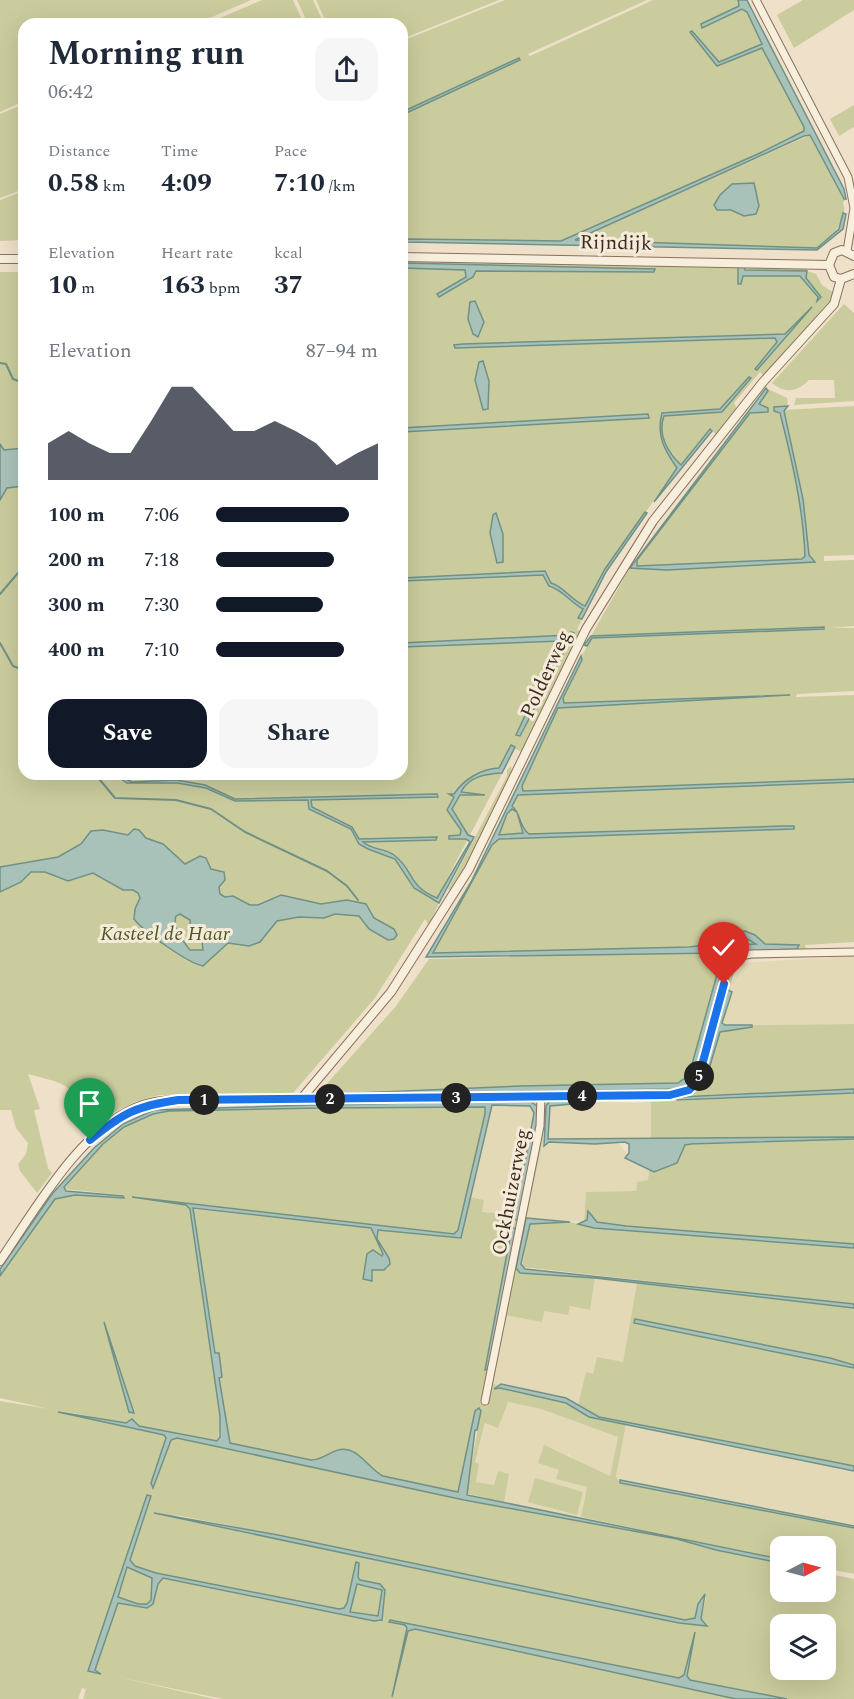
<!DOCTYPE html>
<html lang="en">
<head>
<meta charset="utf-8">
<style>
	body { margin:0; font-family:Spectral,serif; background:#f6f6f7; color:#1f2937; height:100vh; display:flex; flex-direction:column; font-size:22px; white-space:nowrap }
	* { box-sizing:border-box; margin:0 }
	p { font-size:20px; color:#747a83 }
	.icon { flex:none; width:33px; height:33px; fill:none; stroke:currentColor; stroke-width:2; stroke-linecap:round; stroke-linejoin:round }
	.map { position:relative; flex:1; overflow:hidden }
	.panel { position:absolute; left:18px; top:18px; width:390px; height:762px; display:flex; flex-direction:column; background:#fff; border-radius:18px; box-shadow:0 6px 24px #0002 }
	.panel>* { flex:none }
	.needle { width:39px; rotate:84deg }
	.controls { position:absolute; left:770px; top:1536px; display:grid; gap:12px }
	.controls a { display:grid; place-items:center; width:66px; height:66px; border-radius:12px; background:#fff; box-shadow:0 6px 24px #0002; font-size:30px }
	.pin { position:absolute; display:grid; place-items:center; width:51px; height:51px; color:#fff; margin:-62px -26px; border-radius:50% 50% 50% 0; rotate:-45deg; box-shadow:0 0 6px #0007 }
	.pin .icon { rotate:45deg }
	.km { position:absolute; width:30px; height:30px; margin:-15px; border-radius:50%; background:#222; color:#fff; font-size:16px; line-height:30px; text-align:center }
	.round { display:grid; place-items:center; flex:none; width:63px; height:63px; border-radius:18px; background:#f6f6f7 }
	.headline { display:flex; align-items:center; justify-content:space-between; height:102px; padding:0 30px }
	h1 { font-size:33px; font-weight:700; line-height:45px }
	.stats { display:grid; grid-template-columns:repeat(3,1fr); gap:9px; height:102px; padding:6px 30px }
	.stats div { display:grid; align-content:center }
	.stats b { font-size:26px; font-weight:700 }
	.stats small { font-size:16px; font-weight:400 }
	.stats p { font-size:16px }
	.chart { height:168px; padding:12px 30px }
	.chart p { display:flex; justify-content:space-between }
	.chart svg { width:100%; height:108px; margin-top:6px; fill:#111827; opacity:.7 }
	.button { display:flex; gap:12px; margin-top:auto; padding:12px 30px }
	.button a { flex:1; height:69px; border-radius:18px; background:#111827; color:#fff; font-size:24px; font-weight:700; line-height:69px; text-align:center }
	.button a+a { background:#f6f6f7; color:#1f2937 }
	ul { padding:0 30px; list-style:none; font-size:20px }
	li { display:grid; grid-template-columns:96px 72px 1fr; align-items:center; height:45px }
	li i { height:15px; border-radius:8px; background:#111827 }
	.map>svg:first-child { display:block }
	.farmland { fill:#e3d9b6 }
	.green { fill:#cacc9d; fill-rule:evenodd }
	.water { fill:#a9c2b9; stroke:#709186; stroke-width:1.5; fill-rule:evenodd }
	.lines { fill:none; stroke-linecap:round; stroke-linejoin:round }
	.stream { stroke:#709186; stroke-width:2 }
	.minor-casing { stroke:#8a725e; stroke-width:9 }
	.tertiary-casing { stroke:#8a725e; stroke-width:10 }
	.minor { stroke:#f8eedc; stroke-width:7 }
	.tertiary { stroke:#f8eedc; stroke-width:8 }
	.route-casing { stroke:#fff; stroke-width:12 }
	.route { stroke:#1a73e8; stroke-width:8 }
	.labels { text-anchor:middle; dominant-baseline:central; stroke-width:6; stroke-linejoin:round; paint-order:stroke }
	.street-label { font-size:20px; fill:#3b2c21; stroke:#f5ebd8 }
	.park-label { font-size:20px; font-style:italic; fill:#4e5728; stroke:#f5ebd8 }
</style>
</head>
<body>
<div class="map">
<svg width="854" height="1699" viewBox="0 0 854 1699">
	<rect width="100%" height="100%" fill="#eee0c9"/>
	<!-- farmland -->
	<g class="farmland">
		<polygon points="854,956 854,1024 725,1025 721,1023 732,992 729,990 731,981 734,980 743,963"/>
		<polygon points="595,1100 635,1103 651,1102 651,1139 548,1139 549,1106"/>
		<polygon points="492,1105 530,1106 534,1113 515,1215 481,1212 484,1200 470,1197"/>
		<polygon points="543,1139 546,1146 549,1142 618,1142 627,1154 625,1158 649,1170 648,1181 636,1191 586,1192 584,1222 526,1218"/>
		<polygon points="595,1278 637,1283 623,1362 593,1374 586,1373 577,1409 527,1391 493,1384 506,1315 544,1310 567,1315 569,1306 590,1310"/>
		<polygon points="508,1402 540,1409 618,1437 610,1476 576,1462 568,1454 559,1470 557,1479 587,1487 581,1517 504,1503 509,1474 494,1485 476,1482 479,1464 475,1463 486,1423"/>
		<polygon points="626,1423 854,1470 854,1526 620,1480 616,1476"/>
	</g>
	<!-- green -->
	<g class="green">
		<polygon points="0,0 251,0 196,24 24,24 24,101 0,112"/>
		<polygon points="262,0 293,0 304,24 206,24"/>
		<polygon points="297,0 313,0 324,24 308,24"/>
		<polygon points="316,0 499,0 402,39 402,24 327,24"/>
		<polygon points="505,0 647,0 528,54 530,56 653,0 738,0 739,6 701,24 702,27 742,9 747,12 762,44 719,62 690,32 717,66 762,48 804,127 804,131 760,153 561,241 406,239 402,244 402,115 520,60 519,58 402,112 402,41"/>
		<polygon points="803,0 854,0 854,10 794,48 777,15"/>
		<polygon points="24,104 24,189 0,198 0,114"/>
		<polygon points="854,105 854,127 839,136 830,119"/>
		<path d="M 810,135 L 843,199 L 846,199 L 843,202 C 849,222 832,235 817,248 L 574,240 Z"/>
		<polygon points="24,191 24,240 0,241 0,200"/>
		<path d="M 402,261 L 738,267 L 738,276 L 807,276 L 744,270 L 744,267 L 808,267 L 807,271 L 816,274 L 822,285 L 834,293 L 828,305 L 765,376 L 760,372 L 734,403 L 737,409 L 717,435 L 710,429 L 681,465 L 677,461 L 674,464 L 677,468 L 605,569 L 585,606 L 581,604 L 583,609 L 578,618 L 582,619 L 577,630 L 582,631 L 559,678 L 552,687 L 522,752 L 515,749 L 437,898 L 439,903 L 429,926 L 425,919 L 375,998 L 293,1093 L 159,1095 C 133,1101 109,1112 90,1131 C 83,1123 83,1113 80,1104 C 73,1082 48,1080 28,1074 L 40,1109 L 34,1110 L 48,1168 L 52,1173 L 37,1193 L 20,1171 L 18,1164 L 26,1154 L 28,1143 L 16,1128 L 11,1110 L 0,1110 L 0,272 L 24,272 L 24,774 L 402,774 Z"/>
		<path d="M 844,304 L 854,313 L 854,401 L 794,405 L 796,398 L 835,398 L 834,380 L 809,380 C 797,392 785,394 772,383 Z"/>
		<path d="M 766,388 L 787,398 L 788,406 L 774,407 C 793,426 803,526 806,556 L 802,559 L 637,566 L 637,560 L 749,414 L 768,411 L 759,404 L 768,391 Z"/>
		<path d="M 854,406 L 854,555 L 824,556 L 824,561 L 854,560 L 854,626 L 831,628 L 854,628 L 854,691 L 797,694 L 796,697 L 854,695 L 854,942 L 805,945 L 806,950 L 854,949 L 854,956 L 745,959 L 736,966 L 701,1085 L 704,1085 L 718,1034 L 723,1030 L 752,1028 L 752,1025 L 854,1024 L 854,1089 L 550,1101 L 545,1111 L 543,1139 L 516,1268 L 521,1273 L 595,1278 L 590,1310 L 570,1306 L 568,1315 L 544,1311 L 542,1322 L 506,1315 L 493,1384 L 550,1397 L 577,1409 L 586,1372 L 593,1374 L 597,1357 L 623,1362 L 637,1283 L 854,1308 L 854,1467 L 626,1424 L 616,1476 L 620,1483 L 854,1528 L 854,1574 L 825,1568 L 825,1546 L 780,1546 L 780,1559 L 581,1517 L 587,1487 L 556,1479 L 559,1470 L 538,1463 L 544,1445 L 610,1476 L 618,1437 L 541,1409 L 508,1402 L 498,1428 L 485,1423 L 475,1462 L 479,1464 L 476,1482 L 494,1485 L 498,1471 L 509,1474 L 504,1503 L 466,1493 L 481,1411 L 479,1408 L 475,1411 L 458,1492 L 383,1476 C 368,1468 357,1445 338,1450 C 327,1453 323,1460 311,1460 L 230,1443 L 219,1377 L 222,1377 L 219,1354 L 215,1354 L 193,1209 L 371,1228 L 383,1254 L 367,1264 L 363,1272 L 373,1278 L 372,1270 L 387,1269 L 390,1264 L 377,1239 L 378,1230 L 461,1238 L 470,1197 L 484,1200 L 482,1212 L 515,1215 L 514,1220 L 537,1124 L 537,1106 L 528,1100 L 327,1105 L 485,1107 L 485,1114 L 458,1230 L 454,1234 L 132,1197 L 186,1205 L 190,1208 L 220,1416 L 218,1442 L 58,1410 L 164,1435 L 166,1438 L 151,1483 L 153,1488 L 171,1440 L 177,1438 L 464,1500 L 677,1539 L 716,1550 L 780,1563 L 780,1592 L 825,1592 L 825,1573 L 854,1579 L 854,1699 L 787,1699 L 690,1680 L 687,1676 L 694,1632 L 684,1675 L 679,1678 L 390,1620 L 390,1622 L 405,1625 L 407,1628 L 393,1697 L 408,1630 L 415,1629 L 736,1699 L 223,1699 L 113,1676 L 215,1699 L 83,1699 L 86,1689 L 82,1688 L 78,1699 L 0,1699 L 0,1401 L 49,1409 L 0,1398 L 0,1276 L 55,1199 L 75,1195 L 124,1198 L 123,1195 L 64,1189 L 76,1171 L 103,1144 L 124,1127 L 153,1114 L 169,1111 L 319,1108 L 318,1105 L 308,1105 L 396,1006 L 429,959 L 700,952 L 720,953 L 722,955 L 689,1075 L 678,1083 L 520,1086 L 358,1094 L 676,1089 L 691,1082 L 732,955 L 742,951 L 797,949 L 799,945 L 765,944 L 745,931 L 719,932 L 697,946 L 689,947 L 432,953 L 495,838 L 525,836 C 526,827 519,811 512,806 L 575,667 L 592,638 L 824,629 L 824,627 L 591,636 L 631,566 L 632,569 L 814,562 L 809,555 L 803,499 L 784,410 ZM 151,1496 L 130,1560 L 135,1566 L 156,1573 L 339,1609 L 344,1608 L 347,1603 L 356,1562 L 360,1580 L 380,1584 L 385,1598 L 380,1622 L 163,1578 C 155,1584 156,1598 147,1608 L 118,1603 L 95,1671 L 98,1672 L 88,1669 ZM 155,1514 L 181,1516 L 278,1535 L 685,1620 L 695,1618 L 703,1595 L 706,1598 L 701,1619 L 706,1624 L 679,1623 ZM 780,1624 L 825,1624 L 825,1670 L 780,1670 Z"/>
		<polygon points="511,766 512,775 477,846 452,891 448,889 507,776 507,770"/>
		<polygon points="512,809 517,812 523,833 498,835 499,829"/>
		<path d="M 721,935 C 732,935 750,935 757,945 L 704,946 L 705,942 Z"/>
		<polygon points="854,1093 854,1137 651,1139 651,1102"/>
		<polygon points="854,1139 854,1244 626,1226 597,1222 588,1212 587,1220 584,1222 586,1192 636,1191 637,1182 648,1180 649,1170 654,1172 670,1166 685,1145"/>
		<polygon points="570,1222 594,1228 854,1248 854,1304 522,1267 530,1224"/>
		<polygon points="535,1478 583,1492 577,1515 528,1502"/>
		<polygon points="127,1567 152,1578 151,1600 147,1604 138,1604 118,1597"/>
		<polygon points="356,1584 382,1590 378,1616 350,1612"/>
	</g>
	<!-- water -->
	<g class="water">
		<polygon points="738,0 747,0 752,10 844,189 846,199 844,199 810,135 804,136 575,240 817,248 839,229 843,213 846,214 843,229 817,250 406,242 406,239 561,241 760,153 804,131 804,127 762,48 717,66 690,32 692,31 719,62 762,44 747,12 742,9 702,28 701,24 739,6"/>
		<polygon points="519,58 520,60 402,115 402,112"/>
		<polygon points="754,183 759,206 756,214 744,216 731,210 717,210 714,205 720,195 732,184"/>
		<polygon points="402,263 655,269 654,272 476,271 473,277 439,297 437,294 466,277 465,270 402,268"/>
		<polygon points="738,267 744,267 745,270 807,271 806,278 821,297 817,301 818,297 800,276 743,276 741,284 738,284"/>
		<polygon points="475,301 484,322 478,337 473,334 468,319 470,302"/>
		<polygon points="812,307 757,370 755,369 777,342 775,338 455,348 454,345 463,344 785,334"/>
		<polygon points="483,361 489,381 488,409 483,410 475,380 479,362"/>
		<path d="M 749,377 L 751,378 L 722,412 L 664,416 C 657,434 668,453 681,465 L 710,429 L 712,431 L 654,502 L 677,468 C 665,451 656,436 662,413 L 720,409 Z"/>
		<path d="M 766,388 L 768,391 L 759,404 L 768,408 L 768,412 L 750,413 L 637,560 L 637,566 L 802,559 L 805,556 C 803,507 792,460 780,413 L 774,411 L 774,407 L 788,406 L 784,411 L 803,499 L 809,555 L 815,562 L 667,570 L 630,568 Z"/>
		<polygon points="648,414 649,418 402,432 402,428"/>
		<polygon points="0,444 4,450 24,448 24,486 7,488 0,500"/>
		<path d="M 645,512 L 647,513 L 606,572 L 582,619 L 578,618 L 583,609 C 570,602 563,590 549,586 L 543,575 L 402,581 L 402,578 L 545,571 L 551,583 C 563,586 571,600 585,606 L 605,569 Z"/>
		<polygon points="496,513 503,534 503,562 497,563 490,533 493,515"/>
		<polygon points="824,627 824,629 592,638 587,646 584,645 591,636"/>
		<polygon points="571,632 574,633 520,736 516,735 560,641 402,647 402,643 569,635"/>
		<path d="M 581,656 L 582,660 L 563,698 L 564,703 L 790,695 L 558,708 L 522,786 L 523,791 L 824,780 L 854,779 L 854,782 L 518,795 L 512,806 C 521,813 520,828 529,834 L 784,826 L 794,826 L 794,829 L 499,839 L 492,845 L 433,953 L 689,947 L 697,946 L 715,933 L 745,931 L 755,935 L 765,944 L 799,945 L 797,949 L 742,951 L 732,956 L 697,1073 L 685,1087 L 676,1089 L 335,1094 L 520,1086 L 678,1083 L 689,1075 L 721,960 L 720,953 L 426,957 L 471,882 ZM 512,809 L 517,812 L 523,833 L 499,835 L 507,814 ZM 721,935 L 744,937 L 756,944 L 704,946 L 705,942 Z"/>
		<path d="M 511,745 L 515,747 L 502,773 C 486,774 469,776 461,792 L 485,795 L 460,795 L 452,809 L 468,835 L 474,837 L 439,903 L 414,888 L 395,859 L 368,849 L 359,844 L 351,829 L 309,809 L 308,800 L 235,801 L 206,788 L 177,783 L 127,783 L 114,774 L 132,782 L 176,780 L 205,785 L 235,799 L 437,794 L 438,797 L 311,800 L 312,807 L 352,827 L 359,839 L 437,837 L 436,840 L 363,842 C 372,850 384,848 394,855 C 415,871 407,886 437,898 L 470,842 L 466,839 L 449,839 L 449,836 L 460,835 L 461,830 L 447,810 L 454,797 L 449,794 L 454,794 C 464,779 481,769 499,768 Z"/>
		<path d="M 134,829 L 139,830 L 146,838 L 163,844 L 185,864 L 200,856 L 206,858 L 211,869 L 224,872 L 225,880 L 219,887 L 220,894 L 225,897 L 233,896 L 250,905 L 258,905 L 281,895 L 321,904 L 347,900 L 366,904 L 374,918 L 394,929 L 397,935 L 394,939 L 388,940 L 369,929 L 359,916 L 335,914 L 324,918 L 299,917 L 277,921 L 260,942 L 249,946 L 228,943 L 203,966 C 188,963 144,932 134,919 L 135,909 L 140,898 L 138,893 L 133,890 L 123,890 L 93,873 L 68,881 L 45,872 L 31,872 L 21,882 L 0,892 L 0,867 L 58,857 L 81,844 L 91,831 L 103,830 L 128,835 ZM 180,914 L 190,920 L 191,934 L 202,942 L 203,950 L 190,950 C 183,941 172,928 176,916 Z"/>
		<polygon points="728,990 732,992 722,1023 725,1025 752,1025 752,1027 720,1032 704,1086 702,1080"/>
		<polygon points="854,1089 854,1093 677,1100 678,1097"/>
		<path d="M 528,1100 L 537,1106 L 537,1124 L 519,1219 L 514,1220 L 534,1113 L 530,1106 L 492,1105 L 461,1238 L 378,1230 L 377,1239 L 389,1258 L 390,1264 L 384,1270 L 372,1270 L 372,1281 L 363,1279 L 367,1254 L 373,1250 L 382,1256 L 383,1254 L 371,1228 L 193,1208 L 215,1353 L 219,1353 L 222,1377 L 219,1378 L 230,1443 L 311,1460 C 323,1460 327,1453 338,1450 C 358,1445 367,1468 383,1476 L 458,1492 L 475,1411 L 479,1408 L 481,1411 L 477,1430 L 475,1430 L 467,1495 L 780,1559 L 780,1563 L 716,1550 L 677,1539 L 464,1500 L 177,1438 L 171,1440 L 153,1488 L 151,1483 L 166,1438 L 164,1435 L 58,1412 L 126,1423 L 132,1419 L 139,1426 L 217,1441 L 220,1437 L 220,1416 L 190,1209 L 186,1205 L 132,1197 L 454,1234 L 458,1230 L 485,1114 L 485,1107 L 328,1108 L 328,1105 Z"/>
		<polygon points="581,1100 583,1103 550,1106 548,1139 854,1137 854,1139 691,1144 685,1145 677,1163 654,1172 625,1158 629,1153 629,1144 625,1142 595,1144 549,1142 544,1146 546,1106 550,1101"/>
		<polygon points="312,1105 318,1105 319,1108 169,1111 153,1114 124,1127 103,1144 64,1187 66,1191 123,1196 124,1198 75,1195 55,1199 0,1276 0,1269 52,1194 94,1148 123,1124 154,1110"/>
		<polygon points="588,1211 597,1222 626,1226 854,1244 854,1248 594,1228 578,1224 587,1220"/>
		<polygon points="526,1218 570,1222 530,1224 521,1264 525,1269 845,1303 854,1304 854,1308 595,1278 520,1273 516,1268"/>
		<polygon points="512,1227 517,1230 488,1369 485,1370"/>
		<polygon points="635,1319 830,1358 854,1365 854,1368 634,1323"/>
		<polygon points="104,1322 134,1413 129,1412"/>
		<polygon points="501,1384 566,1398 599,1417 829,1461 854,1466 854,1471 589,1417 566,1403 500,1388 494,1389"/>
		<polygon points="620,1480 854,1526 854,1528 620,1483"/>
		<path d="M 147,1495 L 151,1496 L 130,1560 L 135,1566 L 156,1573 L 339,1609 L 344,1608 L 347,1603 L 356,1562 L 359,1563 L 358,1577 L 360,1580 L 380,1584 L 385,1590 L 382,1620 L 374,1621 L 163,1578 L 158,1584 L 153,1604 L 147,1608 L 118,1603 L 95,1670 L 101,1674 L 88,1671 ZM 127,1567 L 152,1578 L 151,1600 L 147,1604 L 138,1604 L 118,1597 ZM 357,1584 L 382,1590 L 378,1616 L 350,1612 Z"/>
		<polygon points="154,1513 278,1535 685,1620 695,1618 698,1604 705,1594 701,1619 707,1626 679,1623 523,1591"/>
		<polygon points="390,1620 679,1678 684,1675 695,1632 687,1676 690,1680 787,1699 736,1699 415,1629 408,1631 392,1697 407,1628 405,1625 389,1622"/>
	</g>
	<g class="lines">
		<!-- stream -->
		<g class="stream">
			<polyline points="0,363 6,364 13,379 24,383"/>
			<polyline points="0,594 24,566"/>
			<polyline points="0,643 13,666 24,670"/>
			<polyline points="95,774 115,798 176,800 211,809 245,832 327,871 347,886 358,900"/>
		</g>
		<!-- minor casing -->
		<g class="minor-casing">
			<g id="minor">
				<polyline points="756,0 848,177 854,208 847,251"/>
				<path d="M 541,1097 L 684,1093 C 714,1077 712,979 736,957 L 751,954 L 854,952"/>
				<polyline points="302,1098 541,1097 540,1126 485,1401"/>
			</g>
		</g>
		<!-- tertiary casing -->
		<g class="tertiary-casing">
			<g id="tertiary">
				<polyline points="854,256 842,250 834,253 829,265 834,277 841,279 854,274"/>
				<polyline points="402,257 829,265"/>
				<polyline points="0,259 24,259"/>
				<path d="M 0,1261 C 36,1209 81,1126 143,1105 C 164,1098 189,1100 211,1100 C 241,1099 271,1099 302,1098 L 391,992 L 469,869 L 586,629 L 653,521 L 763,382 L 834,304 L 841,279"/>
			</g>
		</g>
		<!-- minor -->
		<use href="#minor" class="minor"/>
		<!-- tertiary -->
		<use href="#tertiary" class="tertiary"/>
	</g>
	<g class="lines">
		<!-- route casing -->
		<g class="route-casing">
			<path id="route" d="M 90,1140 C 123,1113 136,1106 178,1100 L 670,1095 L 689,1090 L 698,1080 L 724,984"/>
		</g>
		<!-- route -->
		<use href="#route" class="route"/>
	</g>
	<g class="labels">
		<!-- street labels -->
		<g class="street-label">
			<text transform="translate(616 243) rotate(1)">Rijndijk</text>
			<text transform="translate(546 674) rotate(-65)">Polderweg</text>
			<text transform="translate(511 1192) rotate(-79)">Ockhuizerweg</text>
		</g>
		<!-- park labels -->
		<g class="park-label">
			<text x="165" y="934">Kasteel de Haar</text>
		</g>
	</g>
</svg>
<div class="controls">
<a><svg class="needle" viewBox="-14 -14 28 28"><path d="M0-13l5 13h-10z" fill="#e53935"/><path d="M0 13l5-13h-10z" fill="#747a83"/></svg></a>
<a><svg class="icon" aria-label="layers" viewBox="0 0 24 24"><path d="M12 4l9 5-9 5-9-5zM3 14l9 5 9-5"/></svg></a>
</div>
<div class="pin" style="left:90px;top:1140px;background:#1e9e55"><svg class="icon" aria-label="arrive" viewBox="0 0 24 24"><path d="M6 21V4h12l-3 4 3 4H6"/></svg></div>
<div class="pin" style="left:724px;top:984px;background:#d93025"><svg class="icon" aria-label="check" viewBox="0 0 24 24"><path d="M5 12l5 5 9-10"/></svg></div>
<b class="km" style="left:204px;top:1100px">1</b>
<b class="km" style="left:330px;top:1099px">2</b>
<b class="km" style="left:456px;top:1098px">3</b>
<b class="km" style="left:582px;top:1096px">4</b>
<b class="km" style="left:699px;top:1076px">5</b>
<section class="panel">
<div class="headline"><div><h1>Morning run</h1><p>06:42</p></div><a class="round"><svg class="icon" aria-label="share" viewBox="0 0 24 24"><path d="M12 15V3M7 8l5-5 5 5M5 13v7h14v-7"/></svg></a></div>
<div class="stats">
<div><p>Distance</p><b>0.58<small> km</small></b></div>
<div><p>Time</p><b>4:09</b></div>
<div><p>Pace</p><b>7:10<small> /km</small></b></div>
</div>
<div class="stats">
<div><p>Elevation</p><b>10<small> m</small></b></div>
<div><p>Heart rate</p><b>163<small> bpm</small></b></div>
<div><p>kcal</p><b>37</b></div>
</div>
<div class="chart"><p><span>Elevation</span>87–94 m</p>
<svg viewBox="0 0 160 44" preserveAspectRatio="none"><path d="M0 44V29L10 24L20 29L30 33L40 33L50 20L60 6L70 6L80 15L90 24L100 24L110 20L120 24L130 29L140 38L150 33L160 29V44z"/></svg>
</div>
<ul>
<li><b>100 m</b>7:06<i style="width:82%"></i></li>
<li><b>200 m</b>7:18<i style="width:73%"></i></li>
<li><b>300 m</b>7:30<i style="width:66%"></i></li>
<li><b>400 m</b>7:10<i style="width:79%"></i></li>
</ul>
<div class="button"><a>Save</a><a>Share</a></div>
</section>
</div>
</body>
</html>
